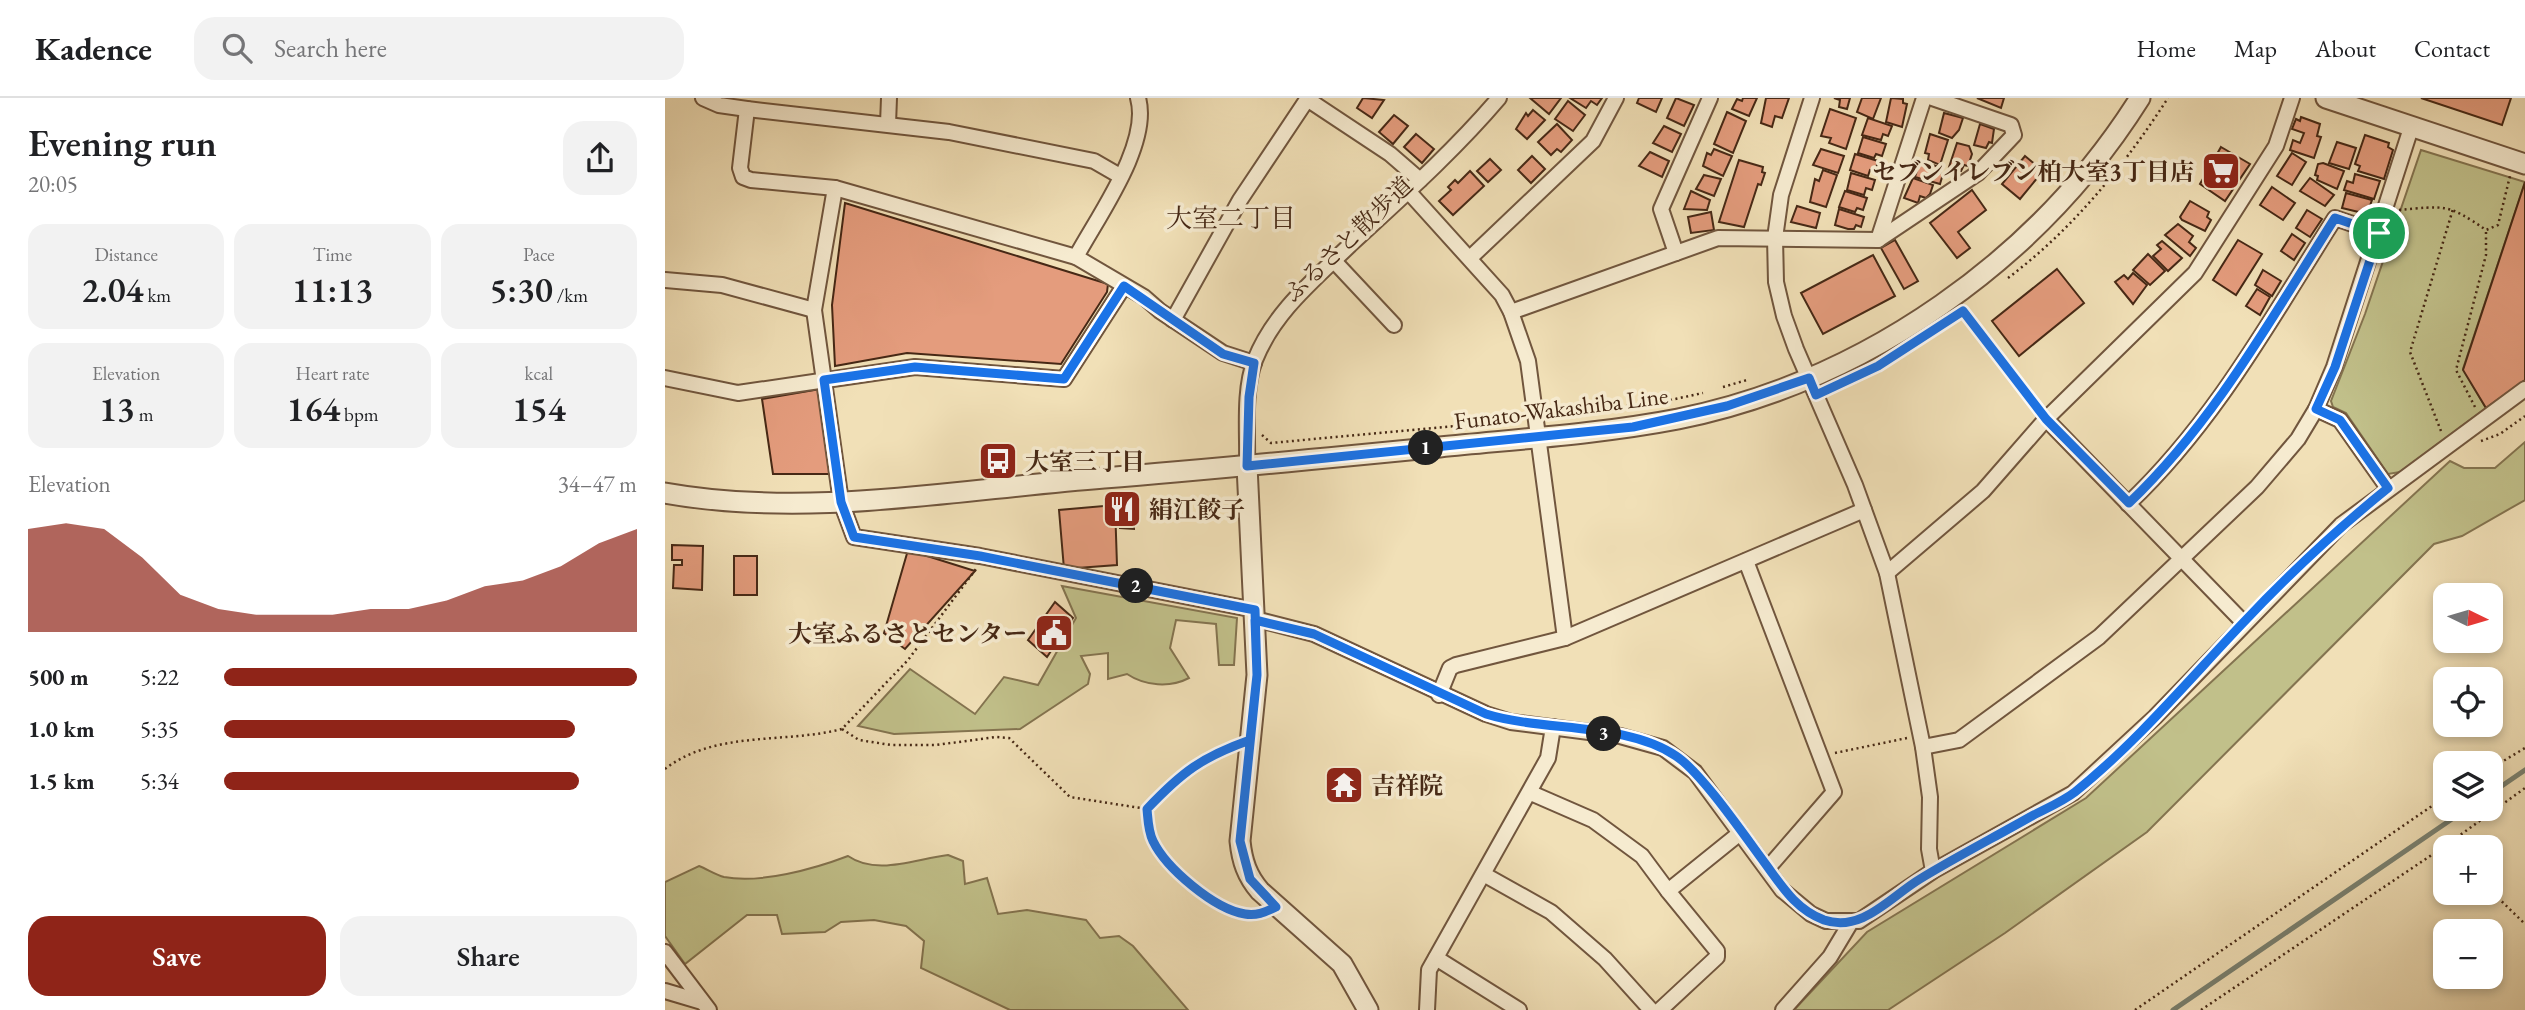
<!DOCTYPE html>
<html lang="en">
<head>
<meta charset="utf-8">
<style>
	body { margin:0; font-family:"EB Garamond","Noto Serif JP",serif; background:#f2f2f2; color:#202124; height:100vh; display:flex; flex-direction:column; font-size:26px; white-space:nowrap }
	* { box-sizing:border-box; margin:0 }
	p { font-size:23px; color:#757577 }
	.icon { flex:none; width:38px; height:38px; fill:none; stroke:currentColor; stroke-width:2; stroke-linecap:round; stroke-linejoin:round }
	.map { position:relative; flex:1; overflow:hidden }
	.sheet { display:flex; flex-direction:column; background:#fff; width:665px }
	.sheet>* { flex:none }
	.needle { width:46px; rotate:95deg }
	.buttons { position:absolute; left:1768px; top:485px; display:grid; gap:14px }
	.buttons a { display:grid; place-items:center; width:70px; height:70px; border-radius:14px; background:#fff; box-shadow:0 4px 10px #0003; font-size:35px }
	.pin { position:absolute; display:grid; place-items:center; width:60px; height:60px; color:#fff; margin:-30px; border:4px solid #fff; border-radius:50%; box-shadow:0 2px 7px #0007 }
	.km { position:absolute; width:35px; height:35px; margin:-18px; border-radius:50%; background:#222; color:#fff; font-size:19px; line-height:35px; text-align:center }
	.round { display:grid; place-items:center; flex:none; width:74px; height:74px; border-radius:21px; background:#f2f2f2 }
	.overview { display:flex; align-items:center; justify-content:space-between; height:119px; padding:0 28px }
	h1 { font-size:38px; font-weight:600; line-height:52px }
	.stats { display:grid; grid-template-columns:repeat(3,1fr); gap:10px; height:119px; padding:7px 28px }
	.stats div { display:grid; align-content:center; border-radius:18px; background:#f2f2f2; text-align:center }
	.stats b { font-size:35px; font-weight:600 }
	.stats small { font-size:19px; font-weight:400 }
	.stats p { font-size:19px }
	.chart { height:196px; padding:14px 28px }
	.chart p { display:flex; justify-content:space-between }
	.chart svg { width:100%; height:126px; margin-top:7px; fill:#8f2418; opacity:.7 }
	.cta { display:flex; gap:14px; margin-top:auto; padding:14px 28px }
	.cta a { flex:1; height:80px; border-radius:21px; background:#8f2418; color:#fff; font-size:28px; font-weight:600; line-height:80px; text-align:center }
	.cta a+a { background:#f2f2f2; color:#202124 }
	ul { padding:0 28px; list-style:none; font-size:23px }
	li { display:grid; grid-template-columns:112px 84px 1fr; align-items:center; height:52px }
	li i { height:18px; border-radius:9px; background:#8f2418 }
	header { display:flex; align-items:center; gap:42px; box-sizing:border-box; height:98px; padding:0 35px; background:#fff; border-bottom:2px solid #e0e0e0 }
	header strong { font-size:33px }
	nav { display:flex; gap:38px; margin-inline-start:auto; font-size:24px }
	.search { width:490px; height:63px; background:#f2f2f2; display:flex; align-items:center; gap:18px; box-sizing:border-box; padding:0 24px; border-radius:21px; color:#757577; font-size:26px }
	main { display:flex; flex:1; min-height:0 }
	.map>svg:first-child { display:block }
	.green { fill:#c1c08a; stroke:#847450; stroke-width:2 }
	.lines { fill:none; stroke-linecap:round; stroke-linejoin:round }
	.stream { stroke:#798171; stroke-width:5 }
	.building { fill:#e49c7d; stroke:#462815; stroke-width:2 }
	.minor-casing { stroke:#71563e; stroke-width:18 }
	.tertiary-casing { stroke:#71563e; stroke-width:23 }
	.path { stroke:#462815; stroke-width:2.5; stroke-dasharray:2 3.5; stroke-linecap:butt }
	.minor { stroke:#f6ebd0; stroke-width:14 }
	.tertiary { stroke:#f6ebd0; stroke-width:19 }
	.route-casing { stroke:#fff; stroke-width:14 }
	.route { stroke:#1a73e8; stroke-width:9 }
	.labels { text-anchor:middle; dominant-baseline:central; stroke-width:7; stroke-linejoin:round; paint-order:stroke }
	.poi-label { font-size:24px; font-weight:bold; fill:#462815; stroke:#f6ebd0; text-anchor:start }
	.street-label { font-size:24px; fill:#462815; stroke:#f6ebd0 }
	.neighbourhood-label { font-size:26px; fill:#462815; stroke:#f6ebd0 }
</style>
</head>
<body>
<header>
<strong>Kadence</strong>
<div class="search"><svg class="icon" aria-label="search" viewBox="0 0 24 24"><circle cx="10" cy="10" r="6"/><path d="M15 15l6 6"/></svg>Search here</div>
<nav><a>Home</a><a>Map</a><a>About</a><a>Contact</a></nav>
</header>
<main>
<section class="sheet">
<div class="overview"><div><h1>Evening run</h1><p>20:05</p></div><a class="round"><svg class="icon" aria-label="share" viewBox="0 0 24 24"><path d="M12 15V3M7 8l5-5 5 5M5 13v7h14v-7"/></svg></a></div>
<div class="stats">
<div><p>Distance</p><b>2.04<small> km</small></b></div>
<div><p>Time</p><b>11:13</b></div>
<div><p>Pace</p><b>5:30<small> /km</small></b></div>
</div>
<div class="stats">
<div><p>Elevation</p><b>13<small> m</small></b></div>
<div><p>Heart rate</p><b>164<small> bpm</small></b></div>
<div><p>kcal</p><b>154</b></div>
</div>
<div class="chart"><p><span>Elevation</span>34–47 m</p>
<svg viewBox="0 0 160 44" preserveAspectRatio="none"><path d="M0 44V8L10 6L20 8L30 18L40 31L50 36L60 38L70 38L80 38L90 36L100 36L110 33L120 28L130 26L140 21L150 13L160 8V44z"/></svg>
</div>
<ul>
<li><b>500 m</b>5:22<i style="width:100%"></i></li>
<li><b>1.0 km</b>5:35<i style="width:85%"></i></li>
<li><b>1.5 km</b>5:34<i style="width:86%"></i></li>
</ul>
<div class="cta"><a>Save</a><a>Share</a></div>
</section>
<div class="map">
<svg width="1860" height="912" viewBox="0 0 1860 912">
	<rect width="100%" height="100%" fill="#f1e0b7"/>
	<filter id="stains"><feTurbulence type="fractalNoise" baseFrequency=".00286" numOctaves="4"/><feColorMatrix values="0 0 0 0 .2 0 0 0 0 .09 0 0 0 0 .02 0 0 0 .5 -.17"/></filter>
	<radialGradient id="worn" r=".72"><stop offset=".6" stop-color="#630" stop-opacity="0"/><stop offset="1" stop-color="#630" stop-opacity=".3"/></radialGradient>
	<!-- green -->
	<g class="green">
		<polygon points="1756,52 1860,84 1798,271 1821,310 1735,374 1723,376 1681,315 1668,309 1666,303 1700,216"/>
		<polygon points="1860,344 1860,402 1797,438 1769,446 1482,734 1340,835 1223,912 1129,912 1202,834 1421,700 1785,363 1799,370 1830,370"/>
		<path d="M 397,488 L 572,520 L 569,567 L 554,567 L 551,526 L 511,522 L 505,550 L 524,580 C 505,590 480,588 462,576 L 443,581 L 443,555 L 416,558 L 425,576 L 423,586 L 355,631 L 229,636 L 193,628 L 245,571 L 310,616 L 339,579 L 373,587 L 411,520 Z"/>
		<path d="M 283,757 L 298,763 L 300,786 L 322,780 L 333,816 L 362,812 L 421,822 L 435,840 L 454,838 L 468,848 L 523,912 L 345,912 L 256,870 L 259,843 L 241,828 L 209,822 L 176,824 L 160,834 L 117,836 L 112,817 L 82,817 L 20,866 L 0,838 L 0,784 L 34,768 C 42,771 51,777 59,779 C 95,786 149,771 183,758 C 212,778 250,761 283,757 Z"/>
	</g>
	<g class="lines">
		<!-- stream -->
		<g class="stream">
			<polyline points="1825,696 1860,672"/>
			<polyline points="1508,912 1803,710"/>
		</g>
	</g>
	<!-- building -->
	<g class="building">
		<polygon points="698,0 719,2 707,20 692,10"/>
		<polygon points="865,0 896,0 884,16"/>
		<polygon points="905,0 937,0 932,7 926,3 921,10"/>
		<polygon points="974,0 997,0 991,14 972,5"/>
		<polygon points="1011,0 1029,7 1019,28 1002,20"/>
		<polygon points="1078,0 1092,0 1084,18 1067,11 1072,1 1077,3"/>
		<polygon points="1101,0 1124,0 1117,20 1110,18 1107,29 1096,25"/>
		<polygon points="1169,0 1185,0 1182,11 1174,9 1175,2"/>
		<polygon points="1197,0 1216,0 1208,21 1192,14"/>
		<polygon points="1226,0 1238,1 1238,5 1242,6 1237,29 1221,24"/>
		<polygon points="1312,0 1339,0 1336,10"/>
		<polygon points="1756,0 1846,0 1837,27"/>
		<polygon points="903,3 920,17 908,33 890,21"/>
		<polygon points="1165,11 1191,20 1181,51 1164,45 1166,40 1156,38"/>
		<polygon points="868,12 880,22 862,41 851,31 861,15 863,18"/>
		<polygon points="1062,14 1081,23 1068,55 1049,46"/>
		<polygon points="1279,15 1298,20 1294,32 1287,40 1274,35"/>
		<polygon points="729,17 743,28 728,46 714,34"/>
		<polygon points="1636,19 1655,26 1652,38 1656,39 1649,60 1625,52 1628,42 1635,45 1639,35 1627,31 1631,21 1635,23"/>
		<polygon points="1203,20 1227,28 1223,38 1218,36 1216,42 1197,37"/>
		<polygon points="892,26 907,42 896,54 892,51 886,57 873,44"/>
		<polygon points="1315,26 1329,31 1327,45 1324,44 1321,50 1309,47"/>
		<polygon points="999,28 1016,36 1007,54 988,45"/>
		<polygon points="751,36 769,51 757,65 739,49"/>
		<polygon points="1265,36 1283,42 1275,67 1263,62 1264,56 1260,55"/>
		<polygon points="1700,37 1724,45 1723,49 1728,52 1719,81 1693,73 1695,68 1690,66"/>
		<polygon points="1198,39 1221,46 1217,58 1211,56 1209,60 1193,55"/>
		<polygon points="1672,44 1691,50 1684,71 1664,65"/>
		<polygon points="1292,45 1304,48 1307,56 1303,68 1299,67 1296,73 1284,69"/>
		<polygon points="1556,49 1585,66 1560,103 1535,86"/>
		<polygon points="1049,51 1067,58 1058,78 1038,68 1042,55 1046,57"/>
		<polygon points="1156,51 1179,58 1173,75 1148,67"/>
		<polygon points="985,54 1004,63 997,79 974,68"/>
		<polygon points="1627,55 1641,64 1627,87 1612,78"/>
		<polygon points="1190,56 1213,63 1210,73 1205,72 1203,78 1185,72"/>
		<polygon points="867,58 880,71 866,85 853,72"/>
		<polygon points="1360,58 1378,73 1355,101 1337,86"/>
		<polygon points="825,61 836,72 823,84 812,73"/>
		<polygon points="1074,62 1098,69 1097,74 1100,75 1096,87 1093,86 1079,129 1054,124"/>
		<polygon points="1255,63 1274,69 1272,74 1278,76 1275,86 1250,79"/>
		<polygon points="1658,65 1679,73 1672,91 1652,82 1653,78 1650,77 1653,66"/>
		<polygon points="1158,72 1172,77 1161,109 1145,104 1150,81 1154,83"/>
		<polygon points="805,73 819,88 788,117 774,103 786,92 783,89 790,82 793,85"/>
		<polygon points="1186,75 1210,82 1207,92 1201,90 1199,97 1182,92"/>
		<polygon points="1690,76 1715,83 1709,101 1679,92 1682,83 1688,85"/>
		<polygon points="1039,77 1056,81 1049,98 1031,91"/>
		<polygon points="1248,80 1268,87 1265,96 1261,100 1255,98 1253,105 1239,100"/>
		<polygon points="1645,80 1669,97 1660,108 1635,93"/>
		<polygon points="1860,84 1860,282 1821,310 1798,272"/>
		<polygon points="1607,89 1630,105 1618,122 1595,107"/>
		<polygon points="1307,92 1321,112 1293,134 1305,150 1292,160 1265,125"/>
		<polygon points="1026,93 1045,102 1042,112 1019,111"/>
		<polygon points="1180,93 1202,100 1198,112 1192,110 1190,114 1174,109"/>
		<polygon points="1681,95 1707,102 1702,116 1677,110"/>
		<polygon points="1525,103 1544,114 1542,119 1546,122 1540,133 1517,122 1515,119"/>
		<polygon points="180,105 443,186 442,194 396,266 242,255 170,268 167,207"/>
		<polygon points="1132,108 1155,115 1151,130 1126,124"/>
		<polygon points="1174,111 1199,119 1196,129 1191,127 1189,131 1183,131 1170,127"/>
		<polygon points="1642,112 1657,121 1645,139 1631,130"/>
		<polygon points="1046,114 1049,132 1026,135 1023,119"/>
		<polygon points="1513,126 1528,138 1524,144 1531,150 1525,158 1500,137"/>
		<polygon points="1627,136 1640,145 1629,162 1616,153"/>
		<polygon points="1230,142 1253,183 1239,191 1216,150"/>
		<polygon points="1573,142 1597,156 1571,197 1548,182"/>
		<polygon points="1497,143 1517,160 1503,173 1488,158 1496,151 1492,147"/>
		<polygon points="1483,156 1500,173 1485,187 1468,172"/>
		<polygon points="1208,157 1230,198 1158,236 1136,195"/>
		<polygon points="1392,171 1419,205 1354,258 1327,223"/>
		<polygon points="1598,172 1616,183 1607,198 1590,187"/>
		<polygon points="1468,175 1482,187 1468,206 1450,184 1459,177 1463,181"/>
		<polygon points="1592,191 1605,199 1595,217 1581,208"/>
		<polygon points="155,291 168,376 108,376 97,301"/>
		<polygon points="468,405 469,431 455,430 453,406"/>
		<polygon points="450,407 452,467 399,471 394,412"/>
		<polygon points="7,447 38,448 37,492 8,490 9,467 17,467 17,462 7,462"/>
		<polygon points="243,452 310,473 240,551 219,535"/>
		<rect x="69" y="458" width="23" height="39"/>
		<polygon points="390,504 408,520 382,559 363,542"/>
	</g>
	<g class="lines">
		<!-- minor casing -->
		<g class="minor-casing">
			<g id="minor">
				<polyline points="38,0 54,7 82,11 284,34 429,63 455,78"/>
				<polyline points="1147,0 1116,97 1110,140 1111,184 1119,218 1131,251 1190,387 1222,475 1258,649 1265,699 1264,751 1268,773"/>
				<polyline points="642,1 725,56 755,82"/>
				<polyline points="82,11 75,70 78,79 86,82 170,90 411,159 479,199 495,213 558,255 589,265"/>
				<polyline points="223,26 224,0"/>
				<polyline points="170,90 149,212 176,404 189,439 315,458 590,512"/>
				<polyline points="743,93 837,197 846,214 863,263 900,540"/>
				<polyline points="1213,142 1259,0"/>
				<polyline points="1011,155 996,111 1045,0"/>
				<path d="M 411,159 C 433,118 486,46 473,0"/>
				<polyline points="805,160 928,43 951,0"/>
				<polyline points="669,163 729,227"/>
				<polyline points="0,182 57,187 149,212"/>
				<polyline points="846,214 1053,140 1213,142 1313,75 1349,37 1346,27 1267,0"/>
				<polyline points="508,222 575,102 643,0"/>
				<polyline points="0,280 73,295 250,269 399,281 459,188"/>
				<polyline points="1651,311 1675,322 1723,390"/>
				<polyline points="1381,321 1578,524"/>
				<path d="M 582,368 C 583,335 578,293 590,262 C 609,214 649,182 685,147 C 736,100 789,53 834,0"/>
				<path d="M 1463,406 C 1550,324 1607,219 1670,120 L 1714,135"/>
				<polyline points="1081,463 1169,694 1103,770"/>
				<polyline points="1222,475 1318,393 1381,321 1530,175 1611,48 1627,0"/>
				<polyline points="590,521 649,536 821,616 846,624 955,638 998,650 1030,674 1117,792 1146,816 1161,823 1194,823 1268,773 1408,695 1490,619 1676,427 1860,291"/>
				<polyline points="774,597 785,570 791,567 900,540 1199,412"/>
				<polyline points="1258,649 1294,642 1434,539 1592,389 1633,341 1651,311 1669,269 1746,30"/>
				<polyline points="866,695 928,722 977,758 1003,793"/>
				<polyline points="820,777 886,814 940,861 986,912"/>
				<polyline points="0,854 44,912"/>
				<polyline points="771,860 854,912"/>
				<polyline points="0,893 37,904"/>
				<polyline points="762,912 764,872 883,660 888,629"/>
				<polyline points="995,912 1052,859 1052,853 1003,793 1075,735"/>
				<polyline points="1118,912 1165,859 1186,824"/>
			</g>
		</g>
		<!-- tertiary casing -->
		<g class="tertiary-casing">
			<g id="tertiary">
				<polyline points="1661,0 1860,66"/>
				<path d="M 582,368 L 592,577 L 575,743 C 577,763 582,778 595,793 L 677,866 L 703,912"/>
				<path d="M 0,395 C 145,421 294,391 439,380 C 551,371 663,360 775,349 C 854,341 935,336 1013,321 C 1201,283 1374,161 1475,0"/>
			</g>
		</g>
		<!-- path -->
		<g class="path">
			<path d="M 1734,112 C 1780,108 1782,105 1821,132 L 1833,127 L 1845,78"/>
			<path d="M 1343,180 C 1408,131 1459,68 1503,0"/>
			<polyline points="1298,213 1373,310"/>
			<polyline points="1252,245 1270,234"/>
			<polyline points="1204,273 1219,265"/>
			<polyline points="1058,289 1082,282"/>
			<polyline points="1810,309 1791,272 1821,157 1821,132"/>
			<polyline points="885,317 996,304 1038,295"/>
			<polyline points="1776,333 1745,254 1788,111"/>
			<polyline points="597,337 606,345 855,322"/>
			<polyline points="1816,343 1835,336 1860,318"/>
			<polyline points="177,631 194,642 226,647 271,647 331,639 344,640 405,699 482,711"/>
			<path d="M 565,649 C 531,661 507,684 482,711 C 483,720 483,730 486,738 C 498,774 558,816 595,816"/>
			<polyline points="1170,655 1242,640"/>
			<path d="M 0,671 C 50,632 120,646 177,631 L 243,562 L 311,471"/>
			<polyline points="1825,671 1860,650"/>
			<polyline points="1825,792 1860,826"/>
			<polyline points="1470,912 1780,699"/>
			<polyline points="1536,912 1780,748 1860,690"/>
		</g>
		<!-- minor -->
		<use href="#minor" class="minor"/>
		<!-- tertiary -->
		<use href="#tertiary" class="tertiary"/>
	</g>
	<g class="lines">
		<!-- route casing -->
		<g class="route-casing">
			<path id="route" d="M 1714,135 L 1670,120 C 1607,219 1550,323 1464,405 L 1381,321 L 1298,213 L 1213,268 L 1151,297 L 1144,280 L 1062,308 L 968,329 L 582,368 L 584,299 L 589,265 L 558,256 L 459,188 L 399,281 L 250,269 L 159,282 L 176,404 L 189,439 L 315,458 L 590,512 L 592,577 L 575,743 L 585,781 L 611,809 C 600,814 592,818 580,816 C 549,811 501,770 488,743 C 483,733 483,721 482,711 C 517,674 537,659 585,642 L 592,577 L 590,522 L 649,536 L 821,616 C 879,634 961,624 1011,658 C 1037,675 1081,740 1102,768 C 1118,790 1132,812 1159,822 C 1197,835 1225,799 1255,781 C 1291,759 1328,740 1365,719 C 1380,711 1397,704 1410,694 C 1471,645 1523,583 1576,527 C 1622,478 1671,432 1723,390 L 1675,322 L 1651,311 L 1670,269 L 1714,135"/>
		</g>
		<!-- route -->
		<use href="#route" class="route"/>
	</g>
	<!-- icons -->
	<defs>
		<g id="supermarket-square" transform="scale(2.0125)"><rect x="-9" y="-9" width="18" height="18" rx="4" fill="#8f2418" stroke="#f6ebd0"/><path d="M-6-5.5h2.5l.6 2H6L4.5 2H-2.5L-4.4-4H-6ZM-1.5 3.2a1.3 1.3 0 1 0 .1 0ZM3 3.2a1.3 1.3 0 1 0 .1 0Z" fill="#fff"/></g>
		<g id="bus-square" transform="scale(2.0125)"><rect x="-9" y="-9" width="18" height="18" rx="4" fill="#8f2418" stroke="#f6ebd0"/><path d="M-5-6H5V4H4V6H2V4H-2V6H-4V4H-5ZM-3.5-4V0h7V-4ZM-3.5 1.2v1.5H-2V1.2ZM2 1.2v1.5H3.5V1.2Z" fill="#fff"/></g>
		<g id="restaurant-square" transform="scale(2.0125)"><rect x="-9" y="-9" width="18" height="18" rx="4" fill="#8f2418" stroke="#f6ebd0"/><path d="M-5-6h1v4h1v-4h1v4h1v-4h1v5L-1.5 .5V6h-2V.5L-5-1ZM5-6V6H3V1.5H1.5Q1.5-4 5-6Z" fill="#fff"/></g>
		<g id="civic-square" transform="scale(2.0125)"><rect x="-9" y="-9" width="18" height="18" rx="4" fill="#8f2418" stroke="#f6ebd0"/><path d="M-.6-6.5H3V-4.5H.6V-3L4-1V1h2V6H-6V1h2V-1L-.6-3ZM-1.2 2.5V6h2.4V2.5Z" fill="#fff"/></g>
		<g id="temple-square" transform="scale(2.0125)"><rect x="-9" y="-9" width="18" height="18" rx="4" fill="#8f2418" stroke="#f6ebd0"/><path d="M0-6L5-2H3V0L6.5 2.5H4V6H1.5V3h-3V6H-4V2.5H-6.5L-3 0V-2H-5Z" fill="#fff"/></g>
	</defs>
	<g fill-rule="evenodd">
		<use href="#supermarket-square" x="1556" y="73"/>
		<use href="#bus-square" x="333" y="363"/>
		<use href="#restaurant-square" x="457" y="411"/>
		<use href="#civic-square" x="389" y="535"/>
		<use href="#temple-square" x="679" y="687"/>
	</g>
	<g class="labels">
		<!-- poi labels -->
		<g class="poi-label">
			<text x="1529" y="73" text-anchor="end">セブンイレブン柏大室3丁目店</text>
			<text x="360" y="363">大室三丁目</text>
			<text x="484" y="411">絹江餃子</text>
			<text x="362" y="535" text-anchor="end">大室ふるさとセンター</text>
			<text x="706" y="687">吉祥院</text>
		</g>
		<!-- street labels -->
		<g class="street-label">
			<text transform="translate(683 141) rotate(-44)">ふるさと散歩道</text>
			<text transform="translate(896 310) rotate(-7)">Funato-Wakashiba Line</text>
		</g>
		<!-- neighbourhood labels -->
		<g class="neighbourhood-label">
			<text x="566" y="120">大室二丁目</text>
		</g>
	</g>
	<rect width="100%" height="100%" filter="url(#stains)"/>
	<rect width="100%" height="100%" fill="url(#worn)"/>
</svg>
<div class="buttons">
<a><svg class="needle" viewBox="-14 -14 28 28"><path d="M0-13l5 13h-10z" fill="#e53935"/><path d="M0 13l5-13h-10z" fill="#757577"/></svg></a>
<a><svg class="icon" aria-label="locate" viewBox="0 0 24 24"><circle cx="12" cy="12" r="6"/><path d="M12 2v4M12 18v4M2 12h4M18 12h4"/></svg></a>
<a><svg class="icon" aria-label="layers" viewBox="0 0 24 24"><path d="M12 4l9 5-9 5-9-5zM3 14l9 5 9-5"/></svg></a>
<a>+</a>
<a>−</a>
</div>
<div class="pin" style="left:1714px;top:135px;background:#1e9e55"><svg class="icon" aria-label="arrive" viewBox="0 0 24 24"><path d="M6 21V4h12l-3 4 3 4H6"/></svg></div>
<b class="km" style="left:761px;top:350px">1</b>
<b class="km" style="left:471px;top:488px">2</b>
<b class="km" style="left:939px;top:636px">3</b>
</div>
</main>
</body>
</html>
